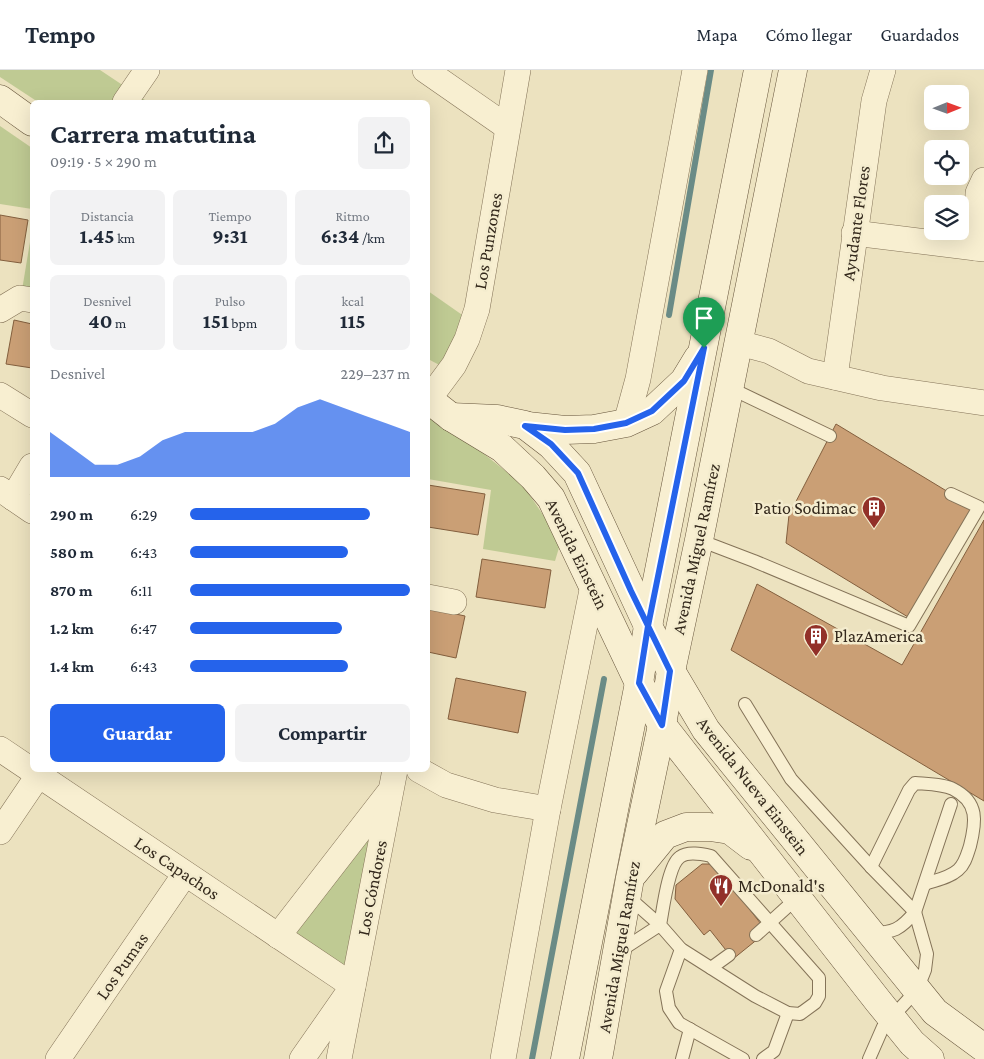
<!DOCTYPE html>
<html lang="es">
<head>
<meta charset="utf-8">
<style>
	body { margin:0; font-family:"Crimson Pro",serif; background:#f2f2f3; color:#1f2937; height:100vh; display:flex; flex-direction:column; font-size:19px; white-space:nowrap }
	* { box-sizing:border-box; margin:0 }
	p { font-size:16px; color:#747a83 }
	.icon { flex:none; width:28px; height:28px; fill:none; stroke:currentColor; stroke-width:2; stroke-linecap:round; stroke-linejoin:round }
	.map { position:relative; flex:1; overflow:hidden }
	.panel { position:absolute; left:30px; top:30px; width:400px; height:672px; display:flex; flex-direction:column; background:#fff; border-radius:8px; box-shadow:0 5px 20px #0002 }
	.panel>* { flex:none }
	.needle { width:32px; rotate:89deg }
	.fabs { position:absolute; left:924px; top:15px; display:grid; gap:10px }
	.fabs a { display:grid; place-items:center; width:45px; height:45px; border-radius:8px; background:#fff; box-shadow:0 5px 20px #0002; font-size:25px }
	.pin { position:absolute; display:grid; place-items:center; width:42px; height:42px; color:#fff; margin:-51px -21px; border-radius:50% 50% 50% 0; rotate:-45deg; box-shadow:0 0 5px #0007 }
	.pin .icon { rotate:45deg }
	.round { display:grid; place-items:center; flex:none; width:52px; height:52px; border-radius:8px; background:#f2f2f3 }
	.head { display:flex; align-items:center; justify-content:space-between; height:85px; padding:0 20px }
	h1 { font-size:28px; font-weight:700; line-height:38px }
	.metrics { display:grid; grid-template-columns:repeat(3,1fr); gap:8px; height:85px; padding:5px 20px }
	.metrics div { display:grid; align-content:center; border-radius:8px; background:#f2f2f3; text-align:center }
	.metrics b { font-size:21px; font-weight:700 }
	.metrics small { font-size:14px; font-weight:400 }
	.metrics p { font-size:14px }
	.chart { height:140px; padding:10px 20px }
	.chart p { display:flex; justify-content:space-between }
	.chart svg { width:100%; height:90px; margin-top:5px; fill:#2563eb; opacity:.7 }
	.button { display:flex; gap:10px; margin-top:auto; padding:10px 20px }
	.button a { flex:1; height:58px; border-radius:8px; background:#2563eb; color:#fff; font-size:20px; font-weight:700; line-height:58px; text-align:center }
	.button a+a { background:#f2f2f3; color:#1f2937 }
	ul { padding:0 20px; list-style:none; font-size:16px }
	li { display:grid; grid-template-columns:80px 60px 1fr; align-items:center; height:38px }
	li i { height:12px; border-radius:6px; background:#2563eb }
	header { display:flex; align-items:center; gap:30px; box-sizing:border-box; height:70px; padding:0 25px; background:#fff; border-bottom:1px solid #e0e1e3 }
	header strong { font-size:24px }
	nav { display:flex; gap:28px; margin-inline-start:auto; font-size:18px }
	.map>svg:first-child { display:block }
	.green { fill:#bfca93 }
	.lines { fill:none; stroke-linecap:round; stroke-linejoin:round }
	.stream { stroke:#6a8b86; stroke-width:6 }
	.building { fill:#ca9f75; stroke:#835f3e }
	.service-casing { stroke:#847358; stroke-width:14 }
	.minor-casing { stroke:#847358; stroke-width:26 }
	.secondary-casing { stroke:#66543b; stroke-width:29 }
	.service { stroke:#f8efd1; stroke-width:12 }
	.minor { stroke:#f8efd1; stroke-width:25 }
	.secondary { stroke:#f8efd1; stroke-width:28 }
	.route-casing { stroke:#fff; stroke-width:10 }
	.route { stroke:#2563eb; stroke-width:6 }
	.labels { text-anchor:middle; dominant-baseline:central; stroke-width:5; stroke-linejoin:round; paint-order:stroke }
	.street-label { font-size:18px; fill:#34291c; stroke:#f4ecce }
	.poi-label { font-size:18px; fill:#34291c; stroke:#f4ecce; text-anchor:start }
</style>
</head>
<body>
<header>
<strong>Tempo</strong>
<nav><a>Mapa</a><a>Cómo llegar</a><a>Guardados</a></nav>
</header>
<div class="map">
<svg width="984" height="989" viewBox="0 0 984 989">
	<rect width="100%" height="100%" fill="#ece2bf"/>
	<!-- green -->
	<g class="green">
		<polygon points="0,0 100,0 148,32 38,32 0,7"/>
		<polygon points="0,56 32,78 32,139 0,134"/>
		<polygon points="32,160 32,241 20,232"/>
		<polygon points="428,221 468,249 447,299 428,289"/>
		<polygon points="428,343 446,354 522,414 561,471 555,491 483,479 491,420 428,409"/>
		<polygon points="385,718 348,906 287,862"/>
	</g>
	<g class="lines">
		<!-- stream -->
		<g class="stream">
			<polyline points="669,245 711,0"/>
			<polyline points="532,989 604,609"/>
		</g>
	</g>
	<!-- building -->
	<g class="building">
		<polygon points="0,145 28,150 21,193 0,190"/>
		<polygon points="14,250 32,254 32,298 6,294"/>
		<polygon points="836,354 973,437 908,547 786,473 789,445"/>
		<polygon points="428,415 485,424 478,465 428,457"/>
		<polygon points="984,450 984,731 731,580 757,514 902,595"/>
		<polygon points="482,489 551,500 545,538 476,527"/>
		<polygon points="428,538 465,546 456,588 428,582"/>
		<polygon points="456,608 526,622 518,663 448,649"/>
		<polygon points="702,794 714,794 761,854 759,868 733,889 710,860 704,865 675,829 676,815"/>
	</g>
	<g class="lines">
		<!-- service casing -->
		<g class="service-casing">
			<g id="service">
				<polyline points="730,318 830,366"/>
				<polyline points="699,470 754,491 909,556 979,437 951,424"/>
				<polyline points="745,634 791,709 871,797 915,842 927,884 925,900 917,920 883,957 869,989"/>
				<path d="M 871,797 L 909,720 L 915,713 C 926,714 943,714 953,719 C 979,732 976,752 970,776 C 967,785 965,794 958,800 C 949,808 936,810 925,814"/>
				<path d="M 871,864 C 894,862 900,860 915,842 L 951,734"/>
				<polyline points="756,865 797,828"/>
				<polyline points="681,879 666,921 669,938 679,953 743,989"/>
				<path d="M 620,881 L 660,855 C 663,840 668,795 680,787 C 688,781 702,784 711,786 L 819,908 L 819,926 L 815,933 L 800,944 L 788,943 L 755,926 L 681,879 L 660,855 L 627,826"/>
				<polyline points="711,898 729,885"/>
				<polyline points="682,989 690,959"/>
				<polyline points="763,989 774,981 788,943"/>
			</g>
		</g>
		<!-- minor casing -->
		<g class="minor-casing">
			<g id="minor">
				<polyline points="425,0 507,57"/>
				<polyline points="125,32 147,0"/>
				<polyline points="854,163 984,179"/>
				<polyline points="976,178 978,123 984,110"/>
				<polyline points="0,240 20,228 32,230"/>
				<polyline points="739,273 769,281 808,301 882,318 984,333"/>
				<polyline points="835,307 874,31 883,0"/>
				<polyline points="0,325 32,345"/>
				<polyline points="428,330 454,295 467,269 477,239 518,0"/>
				<polyline points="626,353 638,309 695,0"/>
				<polyline points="0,419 32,441"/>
				<polyline points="13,428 32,396"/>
				<polyline points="428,527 454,532"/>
				<polyline points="0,679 353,916 302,989"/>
				<polyline points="419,700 446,715 495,730 548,739"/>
				<polyline points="0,762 42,700"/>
				<polyline points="278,866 388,724"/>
				<polyline points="58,989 185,804"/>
				<polyline points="339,989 395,700"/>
				<polyline points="503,989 548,739 593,515"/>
			</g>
		</g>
		<!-- secondary casing -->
		<g class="secondary-casing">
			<g id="secondary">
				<polyline points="0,29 32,52"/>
				<polyline points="428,329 451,347 502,378 533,407 551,428 639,613 662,655 878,931 912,973 930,989"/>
				<polyline points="451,347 497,349 525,355 551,375 577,403 648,556 671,601 706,660 935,942 984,978"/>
				<polyline points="527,356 565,360 594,359 626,353 652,341 684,311 698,288"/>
				<polyline points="634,803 665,765 686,757 710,757 730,760 751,776"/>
				<polyline points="565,989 639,613 648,556 758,0"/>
				<polyline points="598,989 630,808 662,655 671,601 699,470 793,0"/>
			</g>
		</g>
		<!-- service -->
		<use href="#service" class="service"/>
		<!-- minor -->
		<use href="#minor" class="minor"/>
		<!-- secondary -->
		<use href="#secondary" class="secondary"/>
	</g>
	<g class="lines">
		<!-- route casing -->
		<g class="route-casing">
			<polyline id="route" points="704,278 648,556 639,613 662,655 670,601 631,521 578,403 551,374 525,356 565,360 594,359 626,353 652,341 684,311 704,278"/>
		</g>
		<!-- route -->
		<use href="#route" class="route"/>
	</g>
	<!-- icons -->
	<defs>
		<g id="building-pin" transform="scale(1.25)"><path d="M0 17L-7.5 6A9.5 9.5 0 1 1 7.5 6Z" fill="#923029" stroke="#f4ecce"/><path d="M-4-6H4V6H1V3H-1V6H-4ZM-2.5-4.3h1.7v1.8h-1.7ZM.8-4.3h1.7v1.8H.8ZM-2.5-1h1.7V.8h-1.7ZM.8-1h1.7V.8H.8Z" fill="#fff"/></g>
		<g id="restaurant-pin" transform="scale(1.25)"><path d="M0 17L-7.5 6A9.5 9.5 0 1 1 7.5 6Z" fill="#923029" stroke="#f4ecce"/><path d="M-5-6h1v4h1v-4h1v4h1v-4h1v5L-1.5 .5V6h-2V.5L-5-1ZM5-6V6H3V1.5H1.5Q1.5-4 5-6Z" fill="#fff"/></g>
	</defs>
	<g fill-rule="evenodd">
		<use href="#building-pin" x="874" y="438"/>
		<use href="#building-pin" x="816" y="566"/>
		<use href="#restaurant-pin" x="721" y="816"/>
	</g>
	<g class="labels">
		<!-- street labels -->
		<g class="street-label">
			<text transform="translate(856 153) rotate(-82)">Ayudante Flores</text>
			<text transform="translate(488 171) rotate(-80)">Los Punzones</text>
			<text transform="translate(696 479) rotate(-78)">Avenida Miguel Ramírez</text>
			<text transform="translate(577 484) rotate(64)">Avenida Einstein</text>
			<text transform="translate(753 716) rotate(52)">Avenida Nueva Einstein</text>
			<text transform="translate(177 798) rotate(34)">Los Capachos</text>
			<text transform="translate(372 818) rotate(-79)">Los Cóndores</text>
			<text transform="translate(619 877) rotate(-80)">Avenida Miguel Ramírez</text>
			<text transform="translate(122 896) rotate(-55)">Los Pumas</text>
		</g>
		<!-- poi labels -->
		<g class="poi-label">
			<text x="856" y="438" text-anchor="end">Patio Sodimac</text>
			<text x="834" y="566">PlazAmerica</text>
			<text x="738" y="816">McDonald's</text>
		</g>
	</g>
</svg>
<div class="fabs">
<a><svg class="needle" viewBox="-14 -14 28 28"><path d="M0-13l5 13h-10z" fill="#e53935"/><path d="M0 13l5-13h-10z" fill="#747a83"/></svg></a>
<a><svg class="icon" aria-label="locate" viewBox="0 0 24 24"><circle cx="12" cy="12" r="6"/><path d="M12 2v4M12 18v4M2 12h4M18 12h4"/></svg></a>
<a><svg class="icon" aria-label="layers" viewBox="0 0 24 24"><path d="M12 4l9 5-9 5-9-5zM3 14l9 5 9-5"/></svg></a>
</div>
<div class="pin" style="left:704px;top:278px;background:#1e9e55"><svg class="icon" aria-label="arrive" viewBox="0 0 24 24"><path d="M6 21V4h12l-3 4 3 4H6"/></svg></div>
<section class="panel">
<div class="head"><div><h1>Carrera matutina</h1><p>09:19 · 5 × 290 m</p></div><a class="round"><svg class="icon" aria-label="share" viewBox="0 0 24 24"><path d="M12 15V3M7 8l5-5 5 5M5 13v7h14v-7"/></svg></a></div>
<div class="metrics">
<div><p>Distancia</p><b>1.45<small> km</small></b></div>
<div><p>Tiempo</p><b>9:31</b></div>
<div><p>Ritmo</p><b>6:34<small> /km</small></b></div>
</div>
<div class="metrics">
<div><p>Desnivel</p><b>40<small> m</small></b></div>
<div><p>Pulso</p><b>151<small> bpm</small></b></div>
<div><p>kcal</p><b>115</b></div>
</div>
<div class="chart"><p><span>Desnivel</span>229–237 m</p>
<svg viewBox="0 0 160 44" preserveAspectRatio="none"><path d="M0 44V22L10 30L20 38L30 38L40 34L50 26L60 22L70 22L80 22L90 22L100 18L110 10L120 6L130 10L140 14L150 18L160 22V44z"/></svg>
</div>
<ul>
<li><b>290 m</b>6:29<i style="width:82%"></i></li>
<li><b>580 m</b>6:43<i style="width:72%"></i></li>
<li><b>870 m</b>6:11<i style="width:100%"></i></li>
<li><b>1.2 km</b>6:47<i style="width:69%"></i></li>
<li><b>1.4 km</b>6:43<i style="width:72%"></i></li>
</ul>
<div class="button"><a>Guardar</a><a>Compartir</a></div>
</section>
</div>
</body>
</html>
